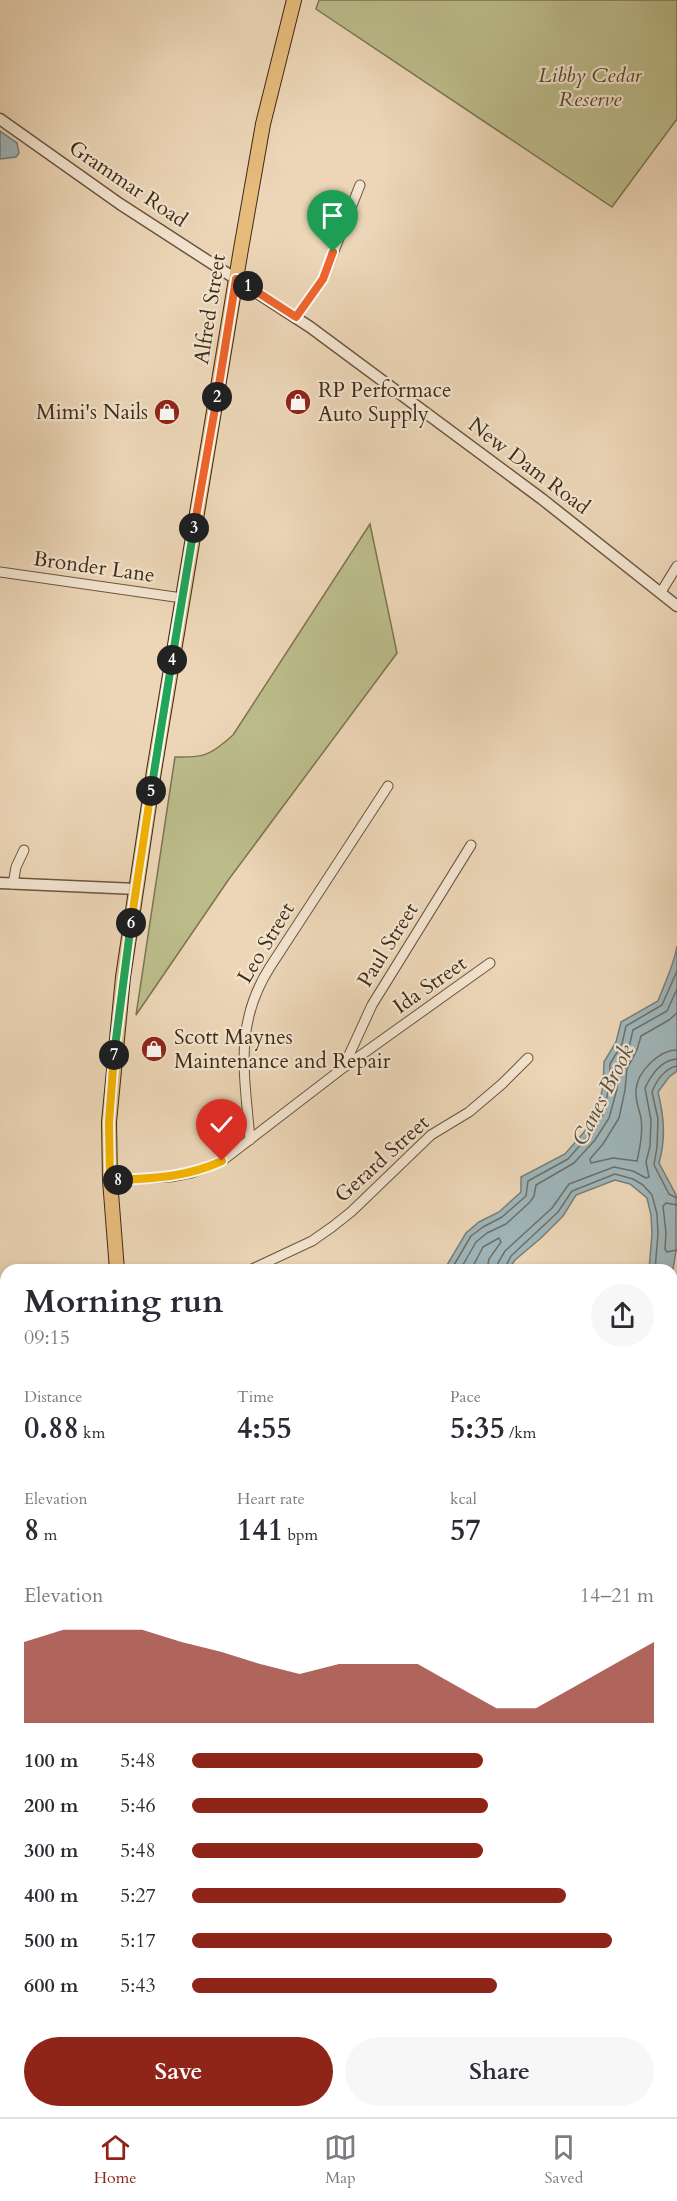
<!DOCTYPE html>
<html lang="en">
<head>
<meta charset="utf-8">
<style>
	body { margin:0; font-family:Cardo,serif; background:#f7f7f7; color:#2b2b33; height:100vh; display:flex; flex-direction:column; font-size:22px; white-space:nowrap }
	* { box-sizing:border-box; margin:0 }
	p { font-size:20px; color:#7c7c81 }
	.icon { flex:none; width:33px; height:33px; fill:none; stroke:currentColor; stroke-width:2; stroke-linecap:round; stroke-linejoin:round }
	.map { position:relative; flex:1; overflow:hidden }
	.details { position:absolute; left:0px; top:1264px; width:678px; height:854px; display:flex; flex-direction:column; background:#fff; border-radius:18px 18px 0 0; box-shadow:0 3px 9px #0003 }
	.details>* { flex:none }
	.pin { position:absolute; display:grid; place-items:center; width:51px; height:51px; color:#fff; margin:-62px -26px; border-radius:50% 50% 50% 0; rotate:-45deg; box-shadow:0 0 6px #0007 }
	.pin .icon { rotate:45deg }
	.km { position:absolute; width:30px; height:30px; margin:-15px; border-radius:50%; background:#222; color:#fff; font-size:16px; line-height:30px; text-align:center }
	.round { display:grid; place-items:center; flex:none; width:63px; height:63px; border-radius:32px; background:#f7f7f7 }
	.head { display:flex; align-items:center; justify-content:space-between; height:102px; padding:0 24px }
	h1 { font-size:33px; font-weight:800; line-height:45px }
	.metrics { display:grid; grid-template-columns:repeat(3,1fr); gap:9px; height:102px; padding:6px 24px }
	.metrics div { display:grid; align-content:center }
	.metrics b { font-size:30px; font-weight:800 }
	.metrics small { font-size:16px; font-weight:400 }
	.metrics p { font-size:16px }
	.chart { height:168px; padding:12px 24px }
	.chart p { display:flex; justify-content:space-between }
	.chart svg { width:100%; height:108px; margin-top:6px; fill:#8f2418; opacity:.7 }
	.cta { display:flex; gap:12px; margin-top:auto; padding:12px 24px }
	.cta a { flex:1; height:69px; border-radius:36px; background:#8f2418; color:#fff; font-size:24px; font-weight:800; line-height:69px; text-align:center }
	.cta a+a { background:#f7f7f7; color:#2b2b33 }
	ul { padding:0 24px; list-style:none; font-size:20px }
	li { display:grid; grid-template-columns:96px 72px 1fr; align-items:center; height:45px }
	li i { height:15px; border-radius:8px; background:#8f2418 }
	.tab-bar { display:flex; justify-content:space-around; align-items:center; height:84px; border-top:2px solid #e1e1e2; background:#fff; font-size:16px; color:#7c7c81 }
	.tab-bar a { display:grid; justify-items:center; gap:3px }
	.tab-bar .current { color:#8f2418 }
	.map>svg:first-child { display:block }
	.green { fill:#bcbc8b; stroke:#7d7450; stroke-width:1.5 }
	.water { fill:#9fb6bb; stroke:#787e79; stroke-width:1.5 }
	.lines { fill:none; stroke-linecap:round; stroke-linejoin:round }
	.shore { stroke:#6e7068; stroke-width:1.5 }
	.stream { stroke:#787e79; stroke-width:3 }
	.minor-casing { stroke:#6a563e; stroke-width:11 }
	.tertiary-casing { stroke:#6a563e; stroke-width:13 }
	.primary-casing { stroke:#3e2b16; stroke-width:16 }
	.minor { stroke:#f3e4d0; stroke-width:9 }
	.tertiary { stroke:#f3e4d0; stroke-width:10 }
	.primary { stroke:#e6bb7c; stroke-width:14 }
	.split-1-casing { stroke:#fff; stroke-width:12 }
	.split-2-casing { stroke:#fff; stroke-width:12 }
	.split-3-casing { stroke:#fff; stroke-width:12 }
	.split-4-casing { stroke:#fff; stroke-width:12 }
	.split-5-casing { stroke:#fff; stroke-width:12 }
	.split-6-casing { stroke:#fff; stroke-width:12 }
	.split-7-casing { stroke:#fff; stroke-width:12 }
	.split-8-casing { stroke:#fff; stroke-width:12 }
	.split-9-casing { stroke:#fff; stroke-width:12 }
	.split-1 { stroke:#f0652b; stroke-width:8 }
	.split-2 { stroke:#f0652b; stroke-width:8 }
	.split-3 { stroke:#f0652b; stroke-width:8 }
	.split-4 { stroke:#22a559; stroke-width:8 }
	.split-5 { stroke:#22a559; stroke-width:8 }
	.split-6 { stroke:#f5b400; stroke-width:8 }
	.split-7 { stroke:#22a559; stroke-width:8 }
	.split-8 { stroke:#f5b400; stroke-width:8 }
	.split-9 { stroke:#f5b400; stroke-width:8 }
	.labels { text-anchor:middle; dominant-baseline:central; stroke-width:4.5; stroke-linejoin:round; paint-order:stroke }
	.park-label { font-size:21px; font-style:italic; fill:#57482d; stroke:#f3e4d0 }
	.street-label { font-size:21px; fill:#3e2b16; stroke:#f3e4d0 }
	.poi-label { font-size:21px; fill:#3e2b16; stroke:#f3e4d0; text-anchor:start }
	.water-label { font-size:22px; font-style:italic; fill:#564e3f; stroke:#f3e4d0 }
</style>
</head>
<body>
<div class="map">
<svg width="677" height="2117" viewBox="0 0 677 2117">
	<rect width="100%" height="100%" fill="#ecd6b7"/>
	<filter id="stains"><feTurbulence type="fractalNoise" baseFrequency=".00333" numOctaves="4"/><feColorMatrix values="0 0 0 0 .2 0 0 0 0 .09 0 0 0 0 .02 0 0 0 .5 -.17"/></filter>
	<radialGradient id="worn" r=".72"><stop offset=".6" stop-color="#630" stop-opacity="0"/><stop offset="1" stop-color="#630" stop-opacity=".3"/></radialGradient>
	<!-- green -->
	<g class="green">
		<polygon points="319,0 677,0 677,119 612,207 316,9"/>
		<path d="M 370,524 L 397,653 L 229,879 L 136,1015 L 175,757 C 204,758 211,755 233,735 Z"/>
	</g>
	<!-- water -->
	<g class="water">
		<polygon points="0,131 17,143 19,153 16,157 0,159"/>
		<path d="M 677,946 L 677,1071 L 669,1077 L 658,1092 C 664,1117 666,1138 659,1163 L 676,1195 L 676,1251 L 672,1275 L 672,1270 L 649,1270 L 652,1234 L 651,1215 L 647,1198 L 630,1184 L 615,1180 L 576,1195 L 563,1216 L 541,1238 L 515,1260 L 508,1270 L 444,1270 L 466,1233 L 479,1222 L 499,1212 L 521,1192 L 521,1177 L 565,1154 L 585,1131 L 598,1110 L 603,1086 L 604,1062 L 616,1042 L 621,1022 L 658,1001 C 665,982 674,965 677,946 Z"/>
	</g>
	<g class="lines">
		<!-- shore -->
		<g class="shore">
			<path d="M 677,1013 L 669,1020 L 641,1036 L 637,1050 L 627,1069 L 625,1090 L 619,1118 L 603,1144 L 590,1159 L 591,1163 L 613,1158 L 637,1161 C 640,1147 643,1133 641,1118 C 639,1109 635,1100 636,1090 C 637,1072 659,1050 677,1050"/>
			<path d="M 677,1066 C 665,1068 656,1081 652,1092 L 658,1119 L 657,1147 L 654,1165 L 669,1194 L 677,1198"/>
			<polyline points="677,1205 666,1203 663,1206 666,1233 665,1249 667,1252 677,1250"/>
			<polyline points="451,1270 471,1236 483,1227 502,1217 526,1196 528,1181 568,1159 589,1135 603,1114 609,1087 610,1064 622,1044 626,1026 662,1005 677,971"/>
			<polyline points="460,1270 476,1242 487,1233 506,1224 530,1202 534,1196 536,1185 574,1163 595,1140 609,1118 617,1089 618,1066 629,1047 633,1030 667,1011 677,989"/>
			<polyline points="471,1270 483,1247 499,1238 501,1242 489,1259 487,1270"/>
			<path d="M 496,1270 L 498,1263 L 505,1251 L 552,1208 L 569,1184 L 614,1167 L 633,1171 L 646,1178 L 649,1177 L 646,1162 L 650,1146 L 651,1120 L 645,1088 C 651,1075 661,1060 677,1059"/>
			<polyline points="504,1270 511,1256 558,1212 572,1191 615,1174 633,1179 643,1185 652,1195 657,1214 658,1234 655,1270"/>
		</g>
		<!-- stream -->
		<polyline class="stream" points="76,2112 78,2117"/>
		<!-- minor casing -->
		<g class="minor-casing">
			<g id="minor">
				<polyline points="296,317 323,279 360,185"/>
				<polyline points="0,572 182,598"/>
				<polyline points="661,592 677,566"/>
				<polyline points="13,884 16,867 24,850"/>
				<polyline points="344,1066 372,1005 471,845"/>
				<path d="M 250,1140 C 245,1076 233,1025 270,967 L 388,786"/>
				<polyline points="110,1180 170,1177 191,1173 222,1161 343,1068 490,963"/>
				<polyline points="250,1270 312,1241 332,1227 351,1212 431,1135 469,1112 502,1084 528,1058"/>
				<polyline points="0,2054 6,2057"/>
				<polyline points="139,2112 143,2117"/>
			</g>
		</g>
		<!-- tertiary casing -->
		<g class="tertiary-casing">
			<g id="tertiary">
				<polyline points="0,119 120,204 310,327 542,499 677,606"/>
				<polyline points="0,883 137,889"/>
			</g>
		</g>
		<!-- primary casing -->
		<g class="primary-casing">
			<g id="primary">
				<polyline points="117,1270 110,1180 109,1122 123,977 154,771 241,249 263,124 294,0"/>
				<polyline points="200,2117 200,2112"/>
			</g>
		</g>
		<!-- minor -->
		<use href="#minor" class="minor"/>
		<!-- tertiary -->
		<use href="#tertiary" class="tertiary"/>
		<!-- primary -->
		<use href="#primary" class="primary"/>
	</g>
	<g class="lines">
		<!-- split-1 casing -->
		<g class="split-1-casing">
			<polyline id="split-1" points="248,286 296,317 323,279 333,252"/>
		</g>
		<!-- split-2 casing -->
		<g class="split-2-casing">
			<polyline id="split-2" points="217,397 236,279 248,286"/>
		</g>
		<!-- split-3 casing -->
		<g class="split-3-casing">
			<polyline id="split-3" points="194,528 217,397"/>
		</g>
		<!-- split-4 casing -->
		<g class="split-4-casing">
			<polyline id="split-4" points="172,660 194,528"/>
		</g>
		<!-- split-5 casing -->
		<g class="split-5-casing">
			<polyline id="split-5" points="151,791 172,660"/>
		</g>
		<!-- split-6 casing -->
		<g class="split-6-casing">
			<polyline id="split-6" points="131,923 151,791"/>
		</g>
		<!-- split-7 casing -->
		<g class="split-7-casing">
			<polyline id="split-7" points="114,1055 131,923"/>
		</g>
		<!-- split-8 casing -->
		<g class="split-8-casing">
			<polyline id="split-8" points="114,1055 109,1122 110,1180 118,1180"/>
		</g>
		<!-- split-9 casing -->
		<g class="split-9-casing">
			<path id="split-9" d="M 118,1180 C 156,1178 187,1177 222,1161"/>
		</g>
		<!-- split-1 -->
		<use href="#split-1" class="split-1"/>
		<!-- split-2 -->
		<use href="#split-2" class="split-2"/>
		<!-- split-3 -->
		<use href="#split-3" class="split-3"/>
		<!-- split-4 -->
		<use href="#split-4" class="split-4"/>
		<!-- split-5 -->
		<use href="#split-5" class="split-5"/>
		<!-- split-6 -->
		<use href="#split-6" class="split-6"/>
		<!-- split-7 -->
		<use href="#split-7" class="split-7"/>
		<!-- split-8 -->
		<use href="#split-8" class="split-8"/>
		<!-- split-9 -->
		<use href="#split-9" class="split-9"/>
	</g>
	<!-- icons -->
	<defs>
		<g id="shop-disc" transform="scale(1.35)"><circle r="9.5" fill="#8f2418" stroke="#f3e4d0"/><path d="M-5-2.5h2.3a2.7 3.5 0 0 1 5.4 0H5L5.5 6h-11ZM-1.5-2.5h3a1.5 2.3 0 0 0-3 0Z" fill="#fff"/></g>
	</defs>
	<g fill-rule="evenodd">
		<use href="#shop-disc" x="298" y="402"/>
		<use href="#shop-disc" x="167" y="412"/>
		<use href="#shop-disc" x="154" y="1049"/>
	</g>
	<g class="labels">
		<!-- park labels -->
		<g class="park-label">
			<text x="590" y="75">Libby Cedar<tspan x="590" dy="24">Reserve</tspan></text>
		</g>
		<!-- street labels -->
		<g class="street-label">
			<text transform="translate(128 184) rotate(34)">Grammar Road</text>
			<text transform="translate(210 309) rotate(-81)">Alfred Street</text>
			<text transform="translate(529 466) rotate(37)">New Dam Road</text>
			<text transform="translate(94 567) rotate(8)">Bronder Lane</text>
			<text transform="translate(266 943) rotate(-59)">Leo Street</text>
			<text transform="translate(388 945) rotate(-58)">Paul Street</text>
			<text transform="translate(430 985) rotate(-35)">Ida Street</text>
			<text transform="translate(382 1159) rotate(-42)">Gerard Street</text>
		</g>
		<!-- poi labels -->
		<g class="poi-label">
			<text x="318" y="390">RP Performace<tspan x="318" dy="24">Auto Supply</tspan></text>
			<text x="148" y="412" text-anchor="end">Mimi's Nails</text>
			<text x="174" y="1037">Scott Maynes<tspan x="174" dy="24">Maintenance and Repair</tspan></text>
		</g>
		<!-- water labels -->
		<g class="water-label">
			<text transform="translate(603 1095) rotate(-63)">Canes Brook</text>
		</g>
	</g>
	<rect width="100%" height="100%" filter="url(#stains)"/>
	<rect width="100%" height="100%" fill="url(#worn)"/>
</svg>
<div class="pin" style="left:333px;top:252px;background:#1e9e55"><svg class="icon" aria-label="arrive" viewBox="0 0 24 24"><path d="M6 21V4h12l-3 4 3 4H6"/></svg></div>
<div class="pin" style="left:222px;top:1161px;background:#d93025"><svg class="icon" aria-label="check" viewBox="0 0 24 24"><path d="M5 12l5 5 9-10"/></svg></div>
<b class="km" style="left:248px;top:286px">1</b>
<b class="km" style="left:217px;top:397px">2</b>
<b class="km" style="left:194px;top:528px">3</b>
<b class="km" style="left:172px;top:660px">4</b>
<b class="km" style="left:151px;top:791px">5</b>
<b class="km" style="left:131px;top:923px">6</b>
<b class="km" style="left:114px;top:1055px">7</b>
<b class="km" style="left:118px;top:1180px">8</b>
<section class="details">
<div class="head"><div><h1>Morning run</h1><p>09:15</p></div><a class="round"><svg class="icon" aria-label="share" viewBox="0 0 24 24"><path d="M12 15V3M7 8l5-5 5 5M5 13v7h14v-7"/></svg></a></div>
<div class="metrics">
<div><p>Distance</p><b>0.88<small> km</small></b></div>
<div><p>Time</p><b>4:55</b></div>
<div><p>Pace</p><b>5:35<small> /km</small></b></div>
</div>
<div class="metrics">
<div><p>Elevation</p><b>8<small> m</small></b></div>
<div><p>Heart rate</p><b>141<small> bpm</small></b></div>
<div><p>kcal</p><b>57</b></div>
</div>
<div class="chart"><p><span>Elevation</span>14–21 m</p>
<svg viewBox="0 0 160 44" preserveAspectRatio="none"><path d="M0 44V11L10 6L20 6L30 6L40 11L50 15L60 20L70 24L80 20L90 20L100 20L110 29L120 38L130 38L140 29L150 20L160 11V44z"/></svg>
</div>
<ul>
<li><b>100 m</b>5:48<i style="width:63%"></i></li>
<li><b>200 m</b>5:46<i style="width:64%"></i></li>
<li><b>300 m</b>5:48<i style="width:63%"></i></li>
<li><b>400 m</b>5:27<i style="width:81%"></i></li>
<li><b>500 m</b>5:17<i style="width:91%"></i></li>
<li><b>600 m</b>5:43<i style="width:66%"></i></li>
</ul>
<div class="cta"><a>Save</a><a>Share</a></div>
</section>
</div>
<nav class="tab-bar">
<a class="current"><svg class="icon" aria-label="home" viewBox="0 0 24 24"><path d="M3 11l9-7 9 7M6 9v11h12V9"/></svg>Home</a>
<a><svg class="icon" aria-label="map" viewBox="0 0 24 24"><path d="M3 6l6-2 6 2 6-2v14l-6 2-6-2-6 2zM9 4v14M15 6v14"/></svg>Map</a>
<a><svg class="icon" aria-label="saved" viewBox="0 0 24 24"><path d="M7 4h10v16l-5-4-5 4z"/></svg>Saved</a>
</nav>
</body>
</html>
